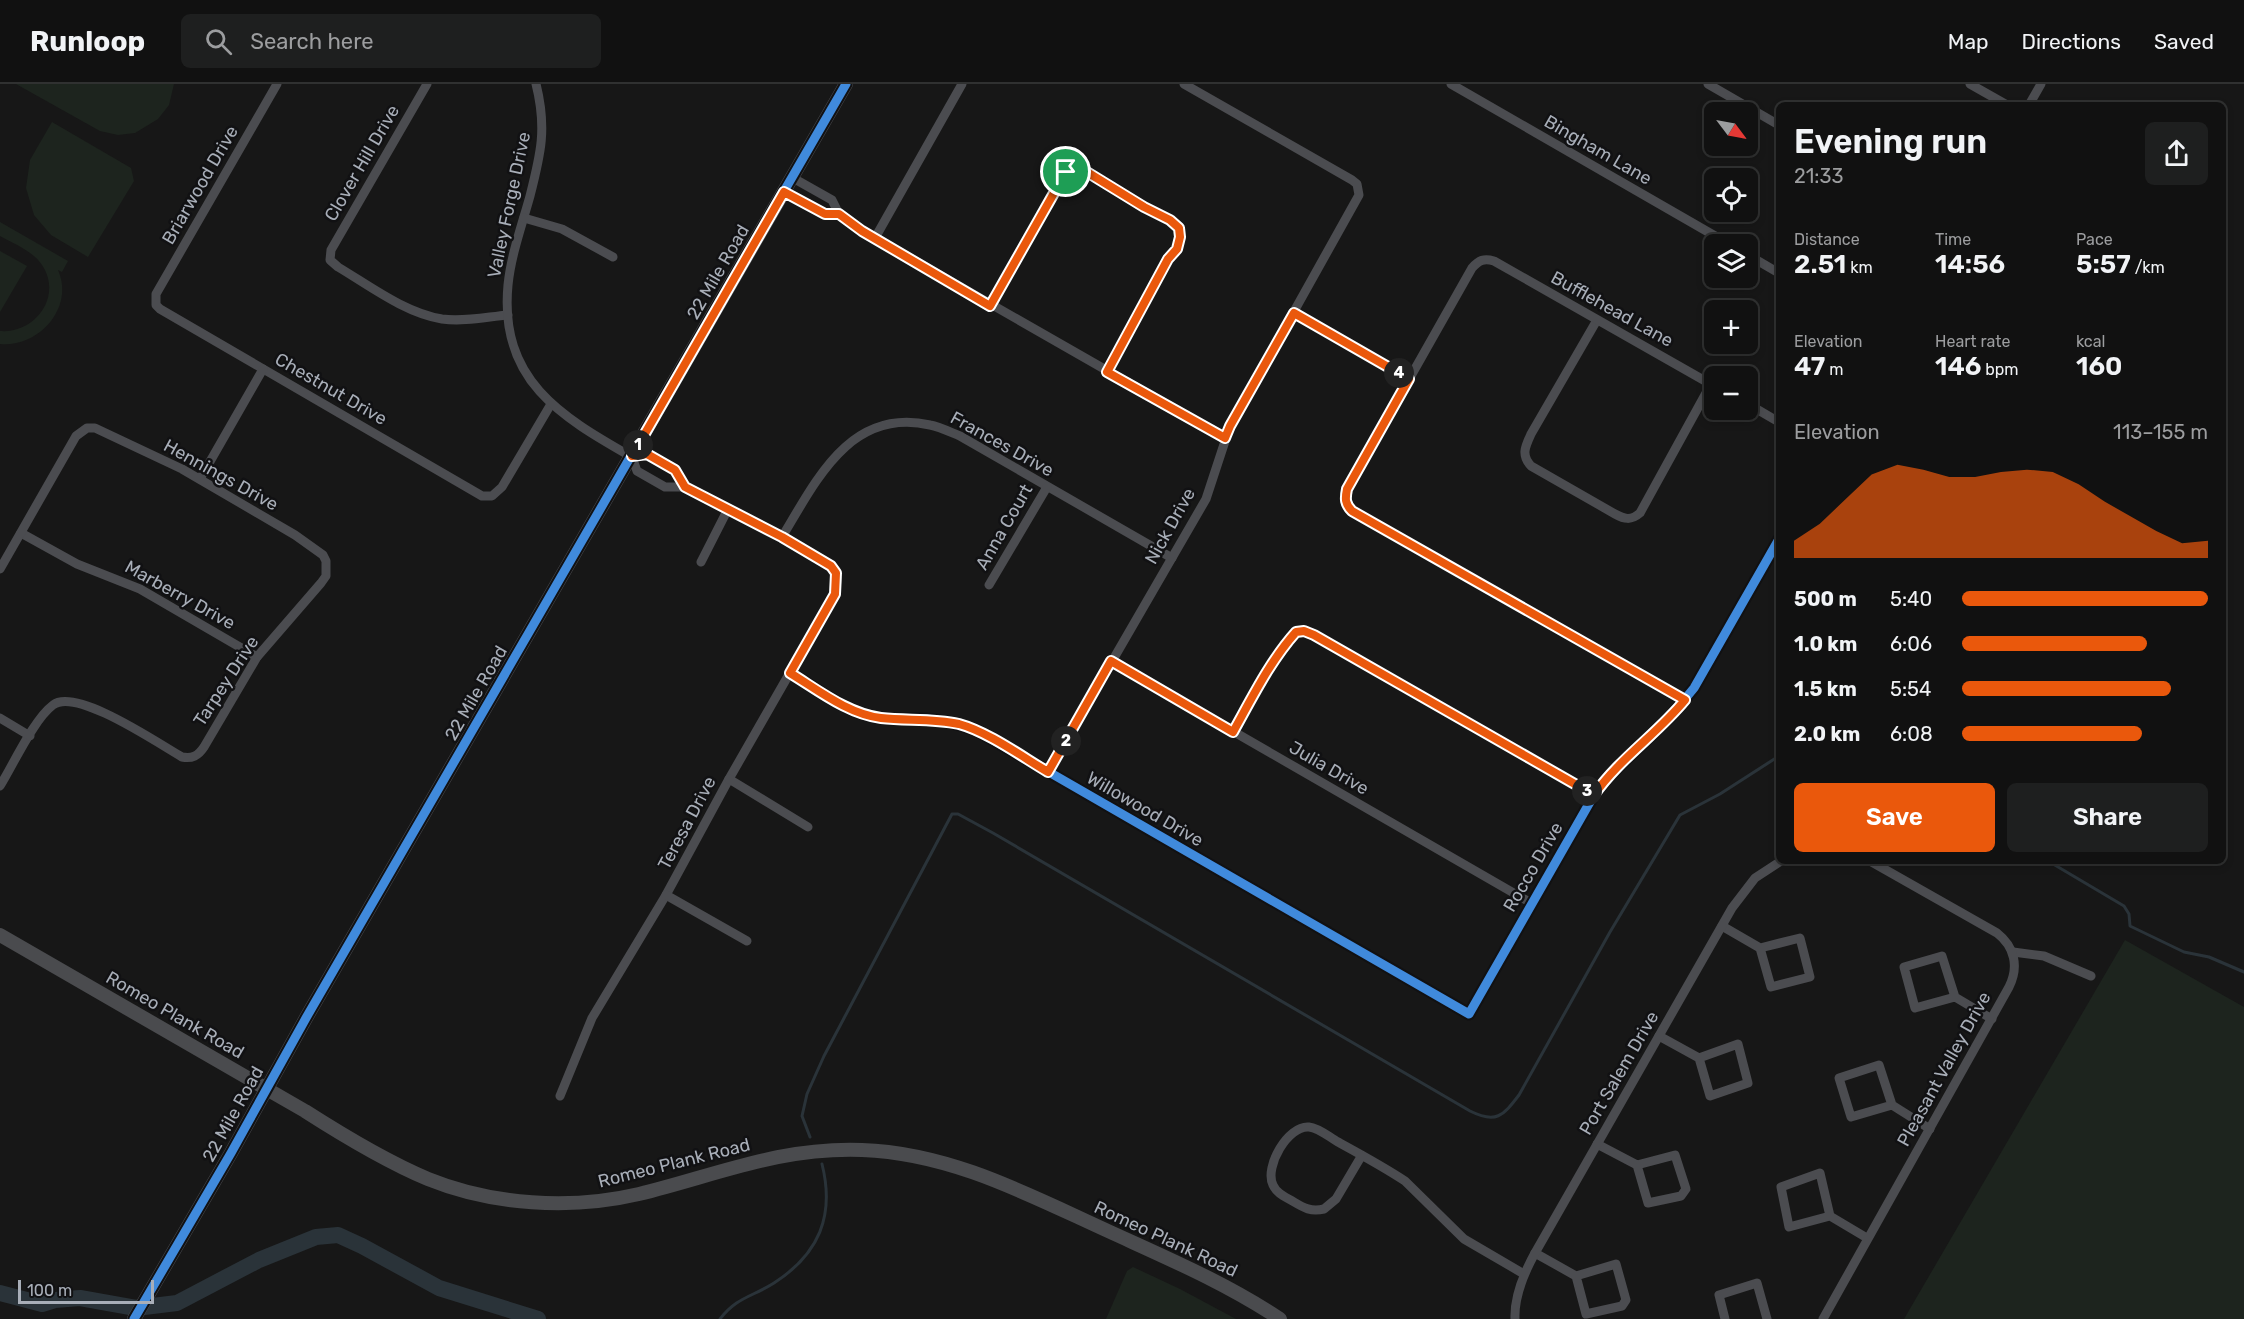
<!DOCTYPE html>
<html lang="en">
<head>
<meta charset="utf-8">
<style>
	body { margin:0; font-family:Rubik,sans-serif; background:#1e1f1f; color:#f1f3f6; height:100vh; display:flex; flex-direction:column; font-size:22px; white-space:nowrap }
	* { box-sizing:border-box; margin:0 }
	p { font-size:20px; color:#9c9d9f }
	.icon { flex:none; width:33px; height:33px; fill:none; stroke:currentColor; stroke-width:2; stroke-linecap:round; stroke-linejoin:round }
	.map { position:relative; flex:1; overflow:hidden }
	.sheet { position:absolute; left:1776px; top:18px; width:450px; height:762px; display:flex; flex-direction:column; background:#111; border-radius:9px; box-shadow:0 3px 9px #0003,0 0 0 2px #303131 }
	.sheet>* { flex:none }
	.needle { width:39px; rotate:122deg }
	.tools { position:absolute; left:1704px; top:18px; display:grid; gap:12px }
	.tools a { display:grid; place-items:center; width:54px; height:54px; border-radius:9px; background:#111; box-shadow:0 3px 9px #0003,0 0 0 2px #303131; font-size:30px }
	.scale { position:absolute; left:18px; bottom:15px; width:136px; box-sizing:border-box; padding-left:6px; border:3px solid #a8aeb8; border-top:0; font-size:16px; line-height:21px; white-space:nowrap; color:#a8aeb8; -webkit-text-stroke:4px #111113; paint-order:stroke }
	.pin { position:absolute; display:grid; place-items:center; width:51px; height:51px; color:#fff; margin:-26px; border:3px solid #fff; border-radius:50%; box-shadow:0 2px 6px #0007 }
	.km { position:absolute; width:30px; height:30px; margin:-15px; border-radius:50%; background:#222; color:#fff; font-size:16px; line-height:30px; text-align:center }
	.round { display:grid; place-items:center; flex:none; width:63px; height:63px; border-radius:9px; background:#1e1f1f }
	.headline { display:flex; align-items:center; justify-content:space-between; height:102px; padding:0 18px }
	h1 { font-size:33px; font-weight:600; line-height:45px }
	.figures { display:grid; grid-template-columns:repeat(3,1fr); gap:9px; height:102px; padding:6px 18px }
	.figures div { display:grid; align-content:center }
	.figures b { font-size:26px; font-weight:600 }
	.figures small { font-size:16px; font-weight:400 }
	.figures p { font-size:16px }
	.chart { height:168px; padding:12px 18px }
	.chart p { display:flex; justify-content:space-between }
	.chart svg { width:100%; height:108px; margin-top:6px; fill:#ea580c; opacity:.7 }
	.primary-button { display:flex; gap:12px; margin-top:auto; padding:12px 18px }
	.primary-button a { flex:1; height:69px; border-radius:9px; background:#ea580c; color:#fff; font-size:24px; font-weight:600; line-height:69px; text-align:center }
	.primary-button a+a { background:#1e1f1f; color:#f1f3f6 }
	ul { padding:0 18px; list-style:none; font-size:20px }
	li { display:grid; grid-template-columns:96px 72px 1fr; align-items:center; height:45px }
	li i { height:15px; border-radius:8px; background:#ea580c }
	header { display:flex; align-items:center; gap:36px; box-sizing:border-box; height:84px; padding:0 30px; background:#111; border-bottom:2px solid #303131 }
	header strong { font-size:28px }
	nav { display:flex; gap:33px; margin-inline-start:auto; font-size:21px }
	.search { width:420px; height:54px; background:#1e1f1f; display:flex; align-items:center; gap:15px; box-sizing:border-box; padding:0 21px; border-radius:9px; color:#9c9d9f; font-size:22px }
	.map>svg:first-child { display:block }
	.green { fill:#1d241e }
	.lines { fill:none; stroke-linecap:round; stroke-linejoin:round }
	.stream { stroke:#2a3339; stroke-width:3 }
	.river { stroke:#2a3339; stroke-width:16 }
	.street { stroke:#4b4c50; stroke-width:9 }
	.secondary { stroke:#4a4b4e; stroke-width:14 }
	.cycleway-casing { stroke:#111113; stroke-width:13 }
	.cycleway { stroke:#408adc; stroke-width:9 }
	.route-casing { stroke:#fff; stroke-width:12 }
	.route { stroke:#ea580c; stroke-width:8 }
	.labels { text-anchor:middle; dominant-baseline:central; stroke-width:5; stroke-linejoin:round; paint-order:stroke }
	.street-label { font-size:18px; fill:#a8aeb8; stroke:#111113 }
</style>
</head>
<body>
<header>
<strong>Runloop</strong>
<div class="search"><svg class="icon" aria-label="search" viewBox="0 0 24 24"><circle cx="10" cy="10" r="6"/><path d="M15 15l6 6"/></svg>Search here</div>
<nav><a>Map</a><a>Directions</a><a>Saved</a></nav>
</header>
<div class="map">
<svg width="2244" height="1235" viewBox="0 0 2244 1235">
	<rect width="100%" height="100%" fill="#171717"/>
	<!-- green -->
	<g class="green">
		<polygon points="16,0 174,0 169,21 158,35 135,49 118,51 100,47"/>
		<polygon points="52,38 131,84 134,97 88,173 51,151 34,131 26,104 30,76"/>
		<path d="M 0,138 L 68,177 L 62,188 L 58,186 C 75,224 38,264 0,260 L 0,247 C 35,250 63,212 42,181 C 33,167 14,160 0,152 Z"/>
		<polygon points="0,167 27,182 0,228"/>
		<polygon points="2125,856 2244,923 2244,1235 1904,1235"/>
		<polygon points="1133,1183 1180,1205 1236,1235 1106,1235 1127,1187"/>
	</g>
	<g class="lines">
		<!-- stream -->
		<g class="stream">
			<polyline points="2048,777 2124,822 2129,830 2130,842 2184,868 2209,873 2244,888"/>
			<path d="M 810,1053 L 802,1032 L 807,1010 L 824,972 L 952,730 L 958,730 L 993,749 L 1470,1027 C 1496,1040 1503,1032 1519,1011 L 1610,848 L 1680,731 L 1720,710 L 1779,672"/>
			<path d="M 720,1235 C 737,1213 752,1213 774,1199 C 819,1170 835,1132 822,1080"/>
		</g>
		<!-- river -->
		<polyline class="river" points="0,1209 42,1220 55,1216 80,1214 136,1224 177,1219 259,1176 316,1153 338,1151 362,1162 439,1204 538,1235"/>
		<!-- street -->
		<g class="street">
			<polyline points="277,0 156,210 156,221 160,225 482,412 492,412 502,403 551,320"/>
			<path d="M 427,0 L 331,166 L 330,176 L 338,183 C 370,202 405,229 442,235 C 464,238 486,233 508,231"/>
			<path d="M 536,0 C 547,44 541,69 530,112 C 522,141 511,171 508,201 C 499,296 560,332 632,373 L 637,387 L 665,403 L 685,403 L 782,453 L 831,482 C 839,492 837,499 835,510 L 729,695 L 666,811 L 592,934 L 560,1012"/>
			<polyline points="1451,0 1729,160"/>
			<polyline points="1708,0 1779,41"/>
			<polyline points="1970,0 2007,21"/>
			<polyline points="2029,21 2041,0"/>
			<polyline points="793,94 832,116 839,130 863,147 1225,354"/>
			<polyline points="784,108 825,130 839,130"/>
			<polyline points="524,134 562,145 613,173"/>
			<polyline points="875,154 962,0"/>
			<polyline points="1748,171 1779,189"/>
			<polyline points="990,222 1058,102 1060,95 1066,88 1082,85 1144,123 1170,136 1179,144 1180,153 1177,165 1168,175 1107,288"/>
			<polyline points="1294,229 1409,295"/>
			<path d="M 1597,236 L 1531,350 C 1525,363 1521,371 1531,382 L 1615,430 C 1624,435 1631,437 1640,429 L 1711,300"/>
			<polyline points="1748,320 1779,338"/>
			<polyline points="632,373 647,370 675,386 685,403"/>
			<polyline points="200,395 263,285"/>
			<polyline points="21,449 77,480 140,505 257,573"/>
			<path d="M 782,453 C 816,397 850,323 930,341 C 940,343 950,348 960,352 L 1172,474"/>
			<polyline points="701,478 728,425"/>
			<path d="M 0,485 L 76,352 L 87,344 L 95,344 L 182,385 L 295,451 L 323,471 L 326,477 L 326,492 L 321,499 L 257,573 L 204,663 C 198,672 192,675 182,673 C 159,660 76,603 53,621 C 34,635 13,681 0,702"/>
			<polyline points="989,501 1047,403"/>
			<polyline points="1111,577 1531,819"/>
			<path d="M 791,589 C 818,606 848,630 881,634 C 896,636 912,634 927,635 C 944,636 961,641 976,646 L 1469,930 L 1594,711 L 1609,692 L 1671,632 L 1694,604 L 1779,455"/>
			<path d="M 1685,616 L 1352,427 C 1345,420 1345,415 1347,405 L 1472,184 C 1479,176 1484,174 1494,177 L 1714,302"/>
			<polyline points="0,634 30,652"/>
			<path d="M 1233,648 C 1252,614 1270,578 1296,548 L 1304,547 L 1314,551 L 1594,711"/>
			<polyline points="1048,688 1206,415 1230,342 1359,111 1357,100 1352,96 1184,0"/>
			<polyline points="729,695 808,743"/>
			<polyline points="666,811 747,857"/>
			<polyline points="1722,842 1760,864 1800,854 1810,893 1771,903 1760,864"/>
			<polyline points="2013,868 2044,872 2091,892"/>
			<polyline points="1955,913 1915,924 1904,883 1942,872 1955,913 1992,935"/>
			<polyline points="1659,952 1699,974 1738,960 1748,999 1710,1012 1699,974"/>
			<polyline points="1892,1021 1851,1033 1839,994 1879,981 1892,1021 1930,1045"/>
			<polyline points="1597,1060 1637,1081 1675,1071 1686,1105 1681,1112 1648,1119 1637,1081"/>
			<path d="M 1362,1071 L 1336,1115 L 1324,1125 C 1311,1128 1304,1124 1294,1118 C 1286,1113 1277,1110 1273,1101 C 1264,1083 1288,1041 1309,1043 C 1319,1044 1329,1053 1338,1058 C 1360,1070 1384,1083 1405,1097 L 1464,1155 L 1524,1190"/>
			<polyline points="1830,1132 1789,1143 1781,1103 1820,1089 1830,1132 1867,1154"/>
			<polyline points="1535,1169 1576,1192 1616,1180 1626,1216 1622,1222 1586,1230 1576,1192"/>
			<path d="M 1515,1235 C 1514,1212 1524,1189 1535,1169 L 1732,824 L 1755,794 L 1781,777"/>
			<polyline points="1725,1235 1719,1211 1757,1199 1767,1235"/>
			<path d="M 1823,1235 L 2009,903 C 2019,883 2015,863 1997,849 L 1870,777"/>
		</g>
		<!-- secondary -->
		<g class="secondary">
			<path d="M 0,851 L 305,1027 C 344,1052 385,1077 428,1095 C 492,1121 571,1126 639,1110 C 717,1091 779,1063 862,1066 C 951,1069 1029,1111 1108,1147 C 1167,1174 1226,1199 1280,1235"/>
			<polyline points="134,1235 231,1069 306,934 846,0"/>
		</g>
		<!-- cycleway casing -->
		<g class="cycleway-casing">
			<g id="cycleway">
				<path d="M 791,589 C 818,606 848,630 881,634 C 896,636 912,634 927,635 C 944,636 961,641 976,646 L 1469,930 L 1594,711 L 1609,692 L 1671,632 L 1694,604 L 1779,455"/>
				<polyline points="134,1235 231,1069 306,934 846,0"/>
			</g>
		</g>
		<!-- cycleway -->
		<use href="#cycleway" class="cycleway"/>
	</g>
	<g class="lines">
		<!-- route casing -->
		<g class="route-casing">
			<path id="route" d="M 1075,85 L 1082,85 L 1144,123 L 1170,136 L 1179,144 L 1180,153 L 1177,165 L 1168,175 L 1107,288 L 1225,354 L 1230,342 L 1294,229 L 1409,295 L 1347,405 C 1345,415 1345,420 1352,427 L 1685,616 C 1657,650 1619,675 1594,711 L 1314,551 L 1304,547 L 1296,548 C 1270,577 1252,614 1233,648 L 1111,577 L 1048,688 C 1021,672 988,648 959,640 C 932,634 907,637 881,634 C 848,630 818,606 790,589 L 835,510 L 836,489 L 831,482 L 782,453 L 685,403 L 675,386 L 647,370 L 632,372 L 784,108 L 825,130 L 839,130 L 862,147 L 990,222 L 1058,102 C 1061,92 1065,88 1075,85 Z"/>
		</g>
		<!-- route -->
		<use href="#route" class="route"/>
	</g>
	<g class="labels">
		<!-- street labels -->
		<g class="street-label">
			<text transform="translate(1598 66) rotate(30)">Bingham Lane</text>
			<text transform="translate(362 79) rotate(-60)">Clover Hill Drive</text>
			<text transform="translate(200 101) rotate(-60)">Briarwood Drive</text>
			<text transform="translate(509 121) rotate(-78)">Valley Forge Drive</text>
			<text transform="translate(718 188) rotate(-60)">22 Mile Road</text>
			<text transform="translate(1612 225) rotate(29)">Bufflehead Lane</text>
			<text transform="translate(331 305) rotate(30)">Chestnut Drive</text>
			<text transform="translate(1002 360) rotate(29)">Frances Drive</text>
			<text transform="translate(221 391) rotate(29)">Hennings Drive</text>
			<text transform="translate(1170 442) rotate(-61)">Nick Drive</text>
			<text transform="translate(1004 443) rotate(-60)">Anna Court</text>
			<text transform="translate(180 511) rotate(29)">Marberry Drive</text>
			<text transform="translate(226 597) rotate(-57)">Tarpey Drive</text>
			<text transform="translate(476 609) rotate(-60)">22 Mile Road</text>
			<text transform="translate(1329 684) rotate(30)">Julia Drive</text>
			<text transform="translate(1145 725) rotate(30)">Willowood Drive</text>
			<text transform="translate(687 739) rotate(-62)">Teresa Drive</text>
			<text transform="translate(1533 783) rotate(-60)">Rocco Drive</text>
			<text transform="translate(175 931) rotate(30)">Romeo Plank Road</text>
			<text transform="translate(1944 985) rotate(-61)">Pleasant Valley Drive</text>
			<text transform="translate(1619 989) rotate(-60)">Port Salem Drive</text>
			<text transform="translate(233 1030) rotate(-61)">22 Mile Road</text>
			<text transform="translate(674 1079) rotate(-14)">Romeo Plank Road</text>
			<text transform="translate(1166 1155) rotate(25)">Romeo Plank Road</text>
		</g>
	</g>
</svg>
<div class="tools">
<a><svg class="needle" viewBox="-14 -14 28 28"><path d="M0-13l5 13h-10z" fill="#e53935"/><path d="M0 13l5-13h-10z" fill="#9c9d9f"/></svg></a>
<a><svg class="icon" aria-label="locate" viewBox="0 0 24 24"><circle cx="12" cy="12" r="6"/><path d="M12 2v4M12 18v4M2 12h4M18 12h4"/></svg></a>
<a><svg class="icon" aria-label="layers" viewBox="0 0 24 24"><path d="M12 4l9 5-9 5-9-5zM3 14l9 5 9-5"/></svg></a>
<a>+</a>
<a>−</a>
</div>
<div class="scale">100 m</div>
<div class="pin" style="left:1066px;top:88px;background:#1e9e55"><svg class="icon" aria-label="arrive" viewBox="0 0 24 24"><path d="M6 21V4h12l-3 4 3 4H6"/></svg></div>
<b class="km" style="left:638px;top:361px">1</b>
<b class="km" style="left:1066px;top:657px">2</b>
<b class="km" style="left:1587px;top:707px">3</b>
<b class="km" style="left:1399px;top:289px">4</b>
<section class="sheet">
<div class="headline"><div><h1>Evening run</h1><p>21:33</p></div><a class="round"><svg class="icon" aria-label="share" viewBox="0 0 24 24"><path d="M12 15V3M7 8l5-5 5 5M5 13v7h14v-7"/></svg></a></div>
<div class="figures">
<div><p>Distance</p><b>2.51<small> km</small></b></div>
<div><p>Time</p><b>14:56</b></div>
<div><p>Pace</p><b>5:57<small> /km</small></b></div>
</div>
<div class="figures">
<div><p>Elevation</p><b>47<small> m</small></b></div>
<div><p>Heart rate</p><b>146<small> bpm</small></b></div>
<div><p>kcal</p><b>160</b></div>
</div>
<div class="chart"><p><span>Elevation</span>113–155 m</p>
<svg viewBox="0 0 160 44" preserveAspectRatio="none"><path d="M0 44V37L10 30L20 20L30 10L40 6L50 8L60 11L70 11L80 9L90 8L100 9L110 14L120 21L130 27L140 33L150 38L160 37V44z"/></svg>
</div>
<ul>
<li><b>500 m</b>5:40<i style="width:100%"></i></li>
<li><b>1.0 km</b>6:06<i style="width:75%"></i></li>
<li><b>1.5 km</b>5:54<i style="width:85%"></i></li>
<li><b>2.0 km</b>6:08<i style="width:73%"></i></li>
</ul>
<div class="primary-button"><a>Save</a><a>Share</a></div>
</section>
</div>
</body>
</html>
